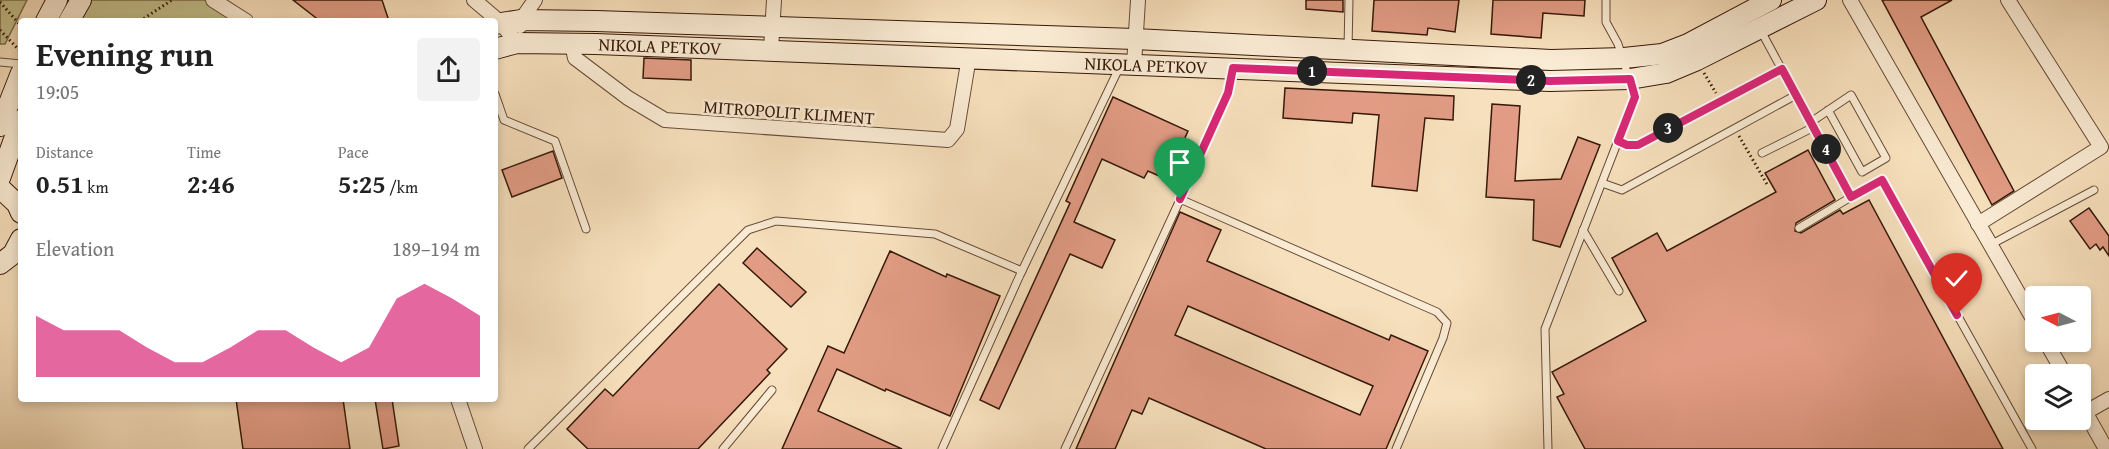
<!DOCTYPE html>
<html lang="en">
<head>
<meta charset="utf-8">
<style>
	body { margin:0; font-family:"Gentium Book Plus",serif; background:#f2f2f2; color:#222; height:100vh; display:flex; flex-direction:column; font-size:22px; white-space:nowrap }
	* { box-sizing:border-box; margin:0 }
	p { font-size:20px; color:#767676 }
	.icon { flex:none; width:33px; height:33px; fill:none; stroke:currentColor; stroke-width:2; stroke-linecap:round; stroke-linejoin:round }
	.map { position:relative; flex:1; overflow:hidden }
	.panel { position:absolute; left:18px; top:18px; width:480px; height:384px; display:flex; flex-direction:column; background:#fff; border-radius:6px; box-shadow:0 3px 9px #0003 }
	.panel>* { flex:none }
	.needle { width:39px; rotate:276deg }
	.controls { position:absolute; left:2025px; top:286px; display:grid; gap:12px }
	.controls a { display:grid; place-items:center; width:66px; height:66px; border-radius:6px; background:#fff; box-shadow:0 3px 9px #0003; font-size:30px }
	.pin { position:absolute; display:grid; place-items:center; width:51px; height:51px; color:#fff; margin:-62px -26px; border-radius:50% 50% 50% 0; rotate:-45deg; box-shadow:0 0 6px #0007 }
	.pin .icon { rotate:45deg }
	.km { position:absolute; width:30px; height:30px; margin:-15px; border-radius:50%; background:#222; color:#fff; font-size:16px; line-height:30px; text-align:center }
	.round { display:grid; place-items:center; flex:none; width:63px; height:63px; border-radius:6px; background:#f2f2f2 }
	.summary { display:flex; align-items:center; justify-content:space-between; height:102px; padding:0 18px }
	h1 { font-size:33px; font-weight:800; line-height:45px }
	.metrics { display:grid; grid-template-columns:repeat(3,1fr); gap:9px; height:102px; padding:6px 18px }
	.metrics div { display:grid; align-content:center }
	.metrics b { font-size:26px; font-weight:800 }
	.metrics small { font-size:16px; font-weight:400 }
	.metrics p { font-size:16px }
	.chart { height:168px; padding:12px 18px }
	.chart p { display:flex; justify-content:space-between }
	.chart svg { width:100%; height:108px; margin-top:6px; fill:#db2777; opacity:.7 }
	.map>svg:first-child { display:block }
	.green { fill:#c3c08d; stroke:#7c6c4b; stroke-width:1.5 }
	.building { fill:#e29c85; stroke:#361909; stroke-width:1.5; fill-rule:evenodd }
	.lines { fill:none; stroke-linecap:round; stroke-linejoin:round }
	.lane-casing { stroke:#664b36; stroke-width:9 }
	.street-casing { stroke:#664b36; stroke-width:16 }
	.secondary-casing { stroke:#361909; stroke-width:22 }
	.path { stroke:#361909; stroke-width:3; stroke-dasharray:1.5 3; stroke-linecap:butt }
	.lane { stroke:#faebd4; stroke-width:7 }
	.street { stroke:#faebd4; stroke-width:14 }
	.secondary { stroke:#faebd4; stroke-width:20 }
	.route-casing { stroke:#fff; stroke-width:12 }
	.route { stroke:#db2777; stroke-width:8 }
	.labels { text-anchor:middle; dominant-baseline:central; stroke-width:5; stroke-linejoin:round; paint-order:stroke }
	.street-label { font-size:18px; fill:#361909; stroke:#faebd4 }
</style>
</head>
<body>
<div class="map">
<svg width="2109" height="449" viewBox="0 0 2109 449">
	<rect width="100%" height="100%" fill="#f7e0bd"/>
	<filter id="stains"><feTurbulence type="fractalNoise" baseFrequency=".00333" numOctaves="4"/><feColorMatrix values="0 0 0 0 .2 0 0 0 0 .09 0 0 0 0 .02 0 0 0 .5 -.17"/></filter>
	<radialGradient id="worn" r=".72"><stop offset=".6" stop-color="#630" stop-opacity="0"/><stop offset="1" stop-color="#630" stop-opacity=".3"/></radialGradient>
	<!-- green -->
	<g class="green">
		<polygon points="0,0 27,0 5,44 0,44"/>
		<polygon points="90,0 209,0 238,21 80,21"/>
	</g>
	<!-- building -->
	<g class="building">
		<polygon points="293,0 382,0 389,21 320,21"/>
		<polygon points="1306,0 1343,0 1343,12 1306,9"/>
		<polygon points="1374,0 1459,0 1455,32 1428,28 1427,35 1372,31"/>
		<polygon points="1493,0 1585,0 1584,16 1543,13 1541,38 1491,34"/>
		<polygon points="1882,0 1952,0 1921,17 2014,191 1992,205"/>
		<polygon points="644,58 691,60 691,80 643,78"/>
		<polygon points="1285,88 1454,96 1453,120 1425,118 1417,191 1372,186 1379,115 1353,113 1352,123 1283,118"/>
		<polygon points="1113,97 1188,131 1166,179 1148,171 1144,178 1102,159 1074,222 1115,240 1102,268 1070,254 999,409 980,400 1070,203 1066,201"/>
		<polygon points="1492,104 1520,106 1515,181 1561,179 1578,137 1600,145 1560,247 1533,240 1534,200 1486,197"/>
		<polygon points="1808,150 1835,200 1796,223 1795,231 1801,233 1840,210 1843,214 1869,200 2003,449 1585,449 1557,397 1564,394 1552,372 1646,321 1612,258 1657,233 1667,251 1776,192 1765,173"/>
		<polygon points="553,151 562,178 512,197 502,170"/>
		<polygon points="2089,208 2109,236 2109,256 2103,247 2100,250 2096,244 2090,249 2070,221"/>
		<path d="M 1180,212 L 1221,230 L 1207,261 L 1389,340 L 1391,335 L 1428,351 L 1386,449 L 1266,449 L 1149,398 L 1142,414 L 1132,410 L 1115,449 L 1076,449 ZM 1188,306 L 1373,386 L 1360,415 L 1175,335 Z"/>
		<polygon points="757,248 806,292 791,307 743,263"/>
		<polygon points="890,251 946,277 947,274 1000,296 950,416 886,389 885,391 837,369 818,411 902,449 782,449 828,346 844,353"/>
		<polygon points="719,284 787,349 767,370 770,373 698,449 588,449 567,429 605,389 613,396"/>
		<polygon points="236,399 343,399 350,449 243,449"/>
		<polygon points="375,399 392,399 399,446 383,449"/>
	</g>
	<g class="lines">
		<!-- lane casing -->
		<g class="lane-casing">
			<g id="lane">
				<polyline points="1761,31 1851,197 1799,228"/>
				<polyline points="1348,49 1349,0"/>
				<polyline points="0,62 21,64"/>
				<polyline points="495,94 504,120 555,141 586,229"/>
				<polyline points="1811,122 1851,95 1886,158 1862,172 1828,110"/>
				<polyline points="1618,140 1627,145 1638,145 1782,69"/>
				<polyline points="1762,153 1814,127"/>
				<polyline points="1602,183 1622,190 1796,95"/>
				<polyline points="1851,197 1882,180 2032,449"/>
				<polyline points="1180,199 1437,312 1447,323 1443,338 1396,449"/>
				<polyline points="1583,230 1619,291"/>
				<polyline points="1990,245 2094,190"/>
				<polyline points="528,449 748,230 776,221 935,234 1022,271"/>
				<polyline points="723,449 772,390"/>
				<polyline points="942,449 1020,275 1120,66"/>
				<polyline points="1065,449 1214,126 1228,93 1233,71"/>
				<polyline points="1548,449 1545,329 1635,97 1618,44 1606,22 1606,0"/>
			</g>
		</g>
		<!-- street casing -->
		<g class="street-casing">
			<g id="street">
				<polyline points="213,0 246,21"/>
				<polyline points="474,0 500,22 517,43"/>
				<polyline points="1850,0 2036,324"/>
				<polyline points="520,26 521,20 535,0"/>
				<polyline points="572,44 575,58 628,98 665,120 948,140 957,129 969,57"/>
				<polyline points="771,50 774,0"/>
				<polyline points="1134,65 1138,0"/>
				<polyline points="1978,224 2101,147 2008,0"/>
				<polyline points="2046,342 2065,375"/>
				<polyline points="458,399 475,449"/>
				<polyline points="2080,403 2106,449"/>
				<polyline points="2086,412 2109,399"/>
			</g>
		</g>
		<!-- secondary casing -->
		<g class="secondary-casing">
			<g id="secondary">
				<polyline points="46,21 57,0"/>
				<polyline points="69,21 81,0"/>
				<polyline points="495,24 521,20 596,21 1135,39 1551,60 1624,58 1662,54 1688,44 1771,0"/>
				<polyline points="495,49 517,43 596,44 1550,81 1630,79 1666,73 1697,60 1816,0"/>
				<polyline points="0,126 21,73"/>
				<polyline points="0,178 21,120"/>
				<polyline points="0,188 17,204 21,213"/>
				<polyline points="0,264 13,254 21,239"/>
			</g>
		</g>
		<!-- path -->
		<g class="path">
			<polyline points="0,2 21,26"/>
			<polyline points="140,21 172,0"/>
			<polyline points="0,30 21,52"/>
			<polyline points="1704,73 1716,93"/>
			<polyline points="1739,136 1768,186"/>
		</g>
		<!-- lane -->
		<use href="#lane" class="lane"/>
		<!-- street -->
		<use href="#street" class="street"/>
		<!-- secondary -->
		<use href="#secondary" class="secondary"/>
	</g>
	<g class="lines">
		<!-- route casing -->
		<g class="route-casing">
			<polyline id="route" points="1180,199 1228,93 1233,68 1550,81 1630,79 1635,97 1618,141 1627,145 1638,145 1782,69 1851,197 1882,180 1957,315"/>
		</g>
		<!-- route -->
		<use href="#route" class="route"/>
	</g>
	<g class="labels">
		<!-- street labels -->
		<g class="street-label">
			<text transform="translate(660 46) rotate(2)">NIKOLA PETKOV</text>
			<text transform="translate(1146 65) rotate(2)">NIKOLA PETKOV</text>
			<text transform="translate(789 112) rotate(4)">MITROPOLIT KLIMENT</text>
		</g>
	</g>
	<rect width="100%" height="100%" filter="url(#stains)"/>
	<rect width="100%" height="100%" fill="url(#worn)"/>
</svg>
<div class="controls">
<a><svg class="needle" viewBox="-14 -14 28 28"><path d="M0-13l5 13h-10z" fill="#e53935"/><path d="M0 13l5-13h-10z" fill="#767676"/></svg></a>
<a><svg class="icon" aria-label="layers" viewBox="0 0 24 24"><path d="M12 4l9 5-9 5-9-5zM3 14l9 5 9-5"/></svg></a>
</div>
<div class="pin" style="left:1180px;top:199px;background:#1e9e55"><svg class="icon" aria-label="arrive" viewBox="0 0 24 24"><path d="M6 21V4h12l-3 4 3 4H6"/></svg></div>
<div class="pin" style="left:1957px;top:315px;background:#d93025"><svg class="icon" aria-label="check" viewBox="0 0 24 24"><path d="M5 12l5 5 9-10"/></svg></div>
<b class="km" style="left:1312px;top:71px">1</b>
<b class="km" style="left:1531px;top:80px">2</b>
<b class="km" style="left:1668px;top:128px">3</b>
<b class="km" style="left:1826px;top:149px">4</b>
<section class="panel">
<div class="summary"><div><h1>Evening run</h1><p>19:05</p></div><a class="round"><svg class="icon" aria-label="share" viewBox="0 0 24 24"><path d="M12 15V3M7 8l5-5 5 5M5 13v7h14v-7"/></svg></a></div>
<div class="metrics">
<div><p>Distance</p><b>0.51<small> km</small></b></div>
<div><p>Time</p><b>2:46</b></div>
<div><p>Pace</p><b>5:25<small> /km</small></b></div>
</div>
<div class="chart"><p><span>Elevation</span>189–194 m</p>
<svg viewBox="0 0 160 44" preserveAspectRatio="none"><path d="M0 44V19L10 25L20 25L30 25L40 32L50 38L60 38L70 32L80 25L90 25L100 32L110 38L120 32L130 12L140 6L150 12L160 19V44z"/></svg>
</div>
</section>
</div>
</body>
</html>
